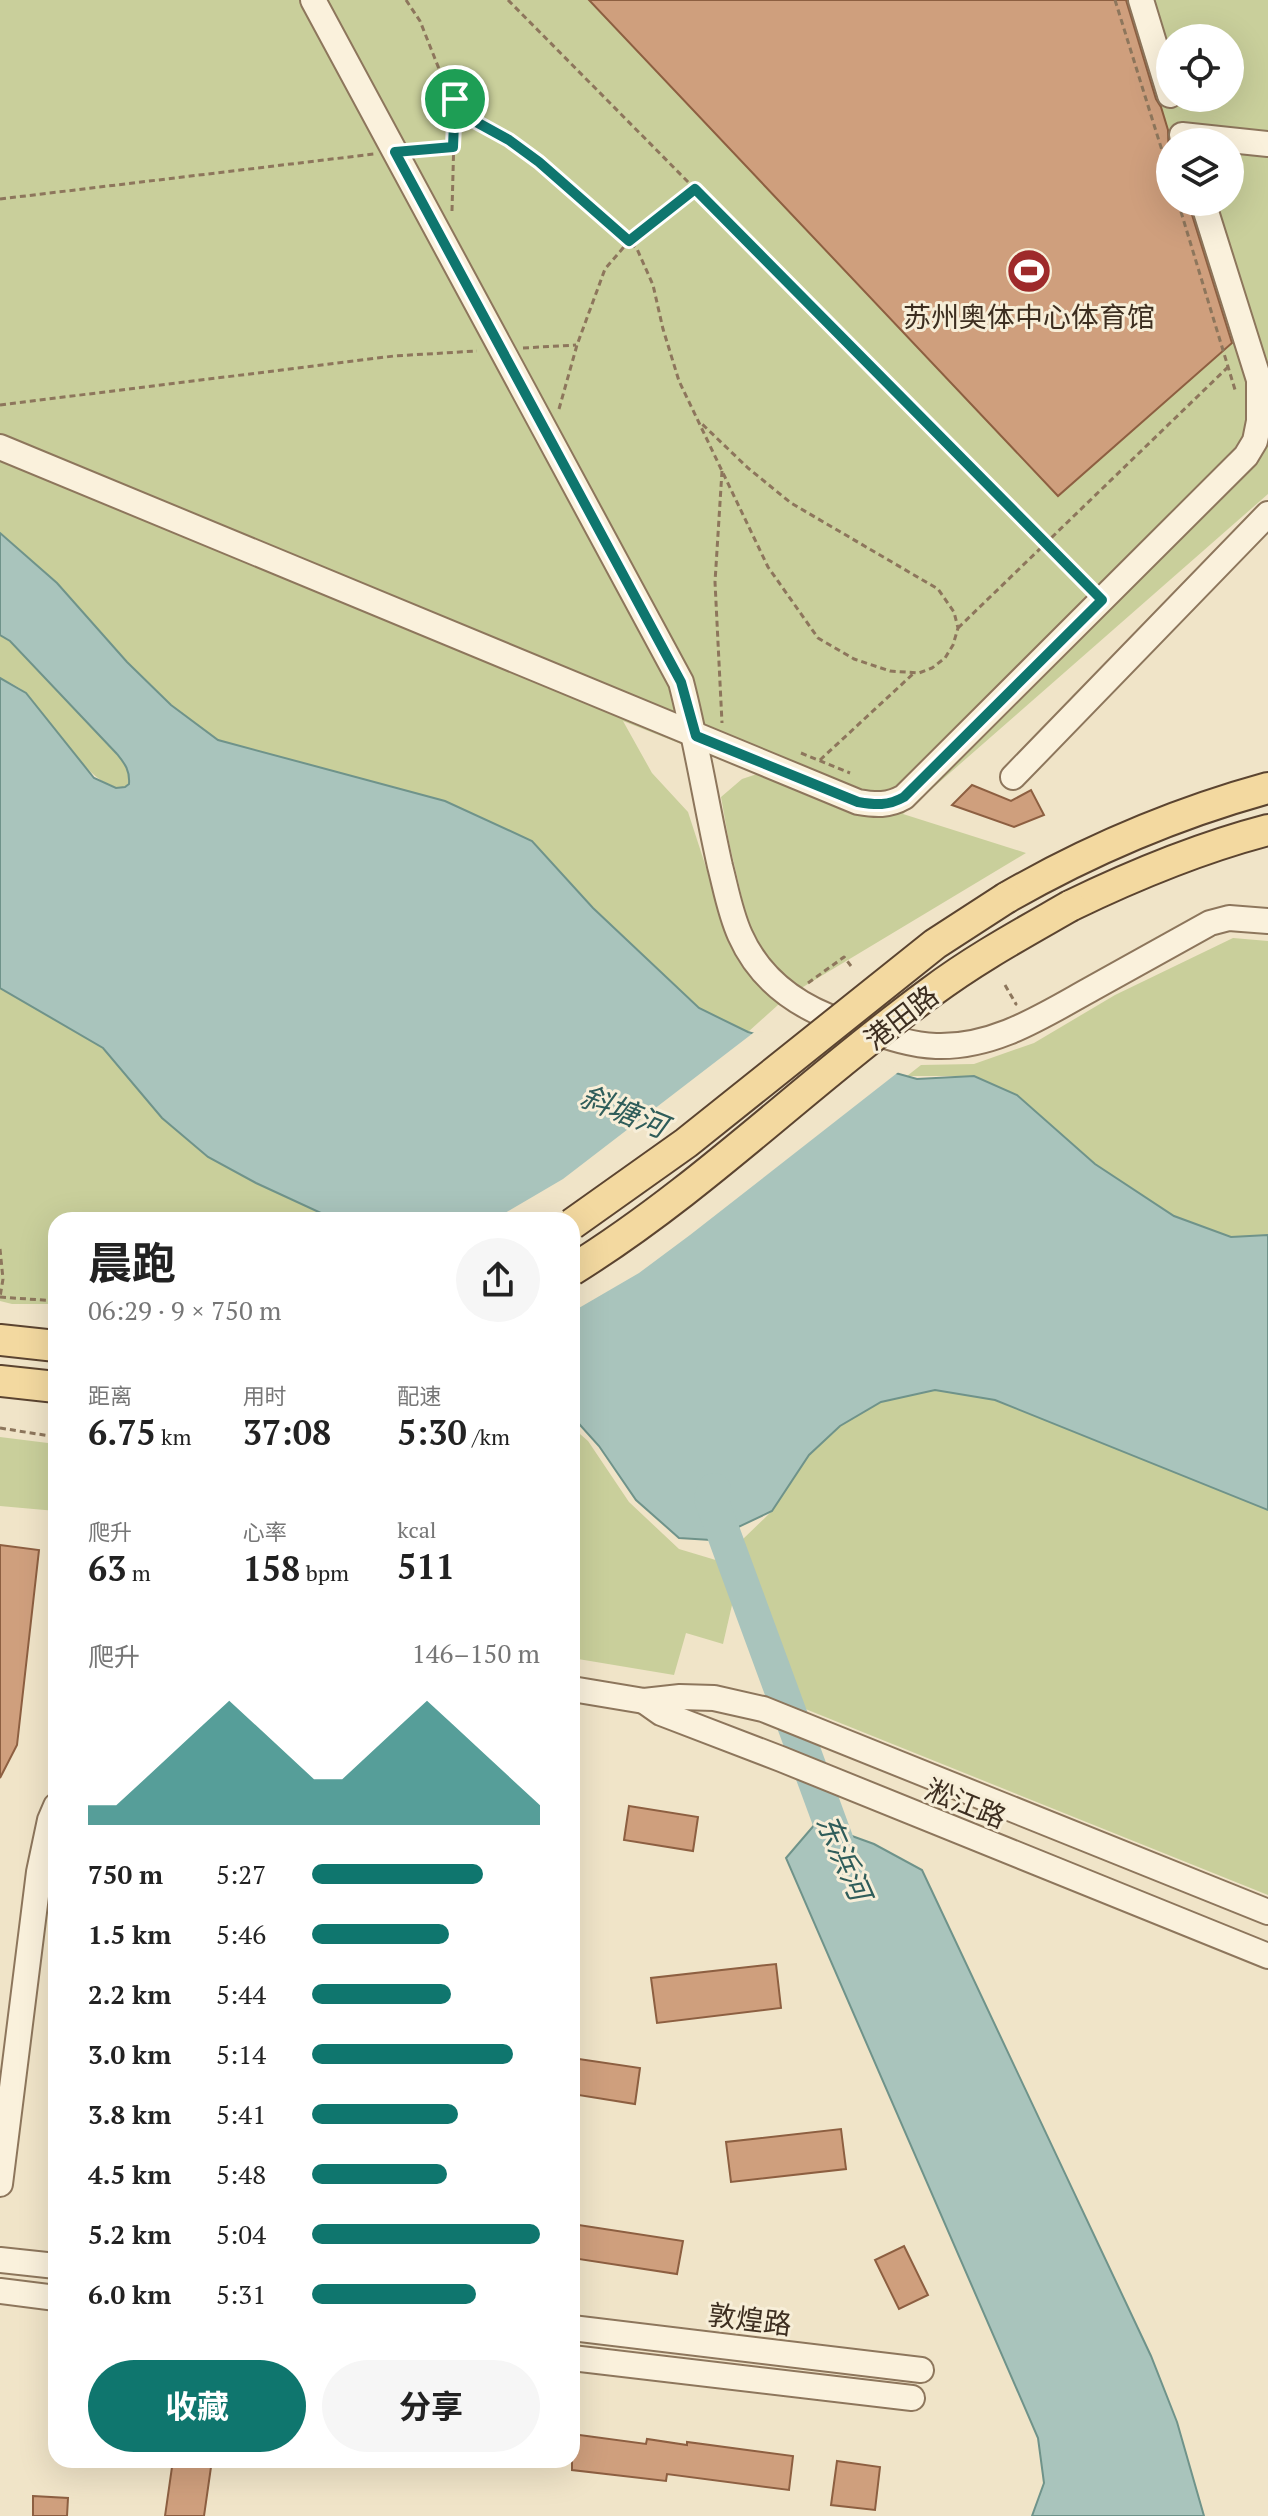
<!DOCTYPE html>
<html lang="zh">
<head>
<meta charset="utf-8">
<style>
	body { margin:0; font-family:"PT Serif","Noto Sans SC",serif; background:#f6f6f6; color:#222; height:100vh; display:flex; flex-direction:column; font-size:30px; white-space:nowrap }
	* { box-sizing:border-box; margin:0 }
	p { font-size:26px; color:#767676 }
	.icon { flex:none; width:44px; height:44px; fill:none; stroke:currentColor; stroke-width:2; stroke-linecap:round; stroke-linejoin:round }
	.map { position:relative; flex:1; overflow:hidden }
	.panel { position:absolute; left:48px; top:1212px; width:532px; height:1256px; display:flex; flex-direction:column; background:#fff; border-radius:24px; box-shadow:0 8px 32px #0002 }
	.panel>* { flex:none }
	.controls { position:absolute; left:1156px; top:24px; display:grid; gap:16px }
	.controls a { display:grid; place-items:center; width:88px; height:88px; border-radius:50%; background:#fff; box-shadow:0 8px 32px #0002; font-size:40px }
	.pin { position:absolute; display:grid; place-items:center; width:68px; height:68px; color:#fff; margin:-34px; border:4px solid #fff; border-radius:50%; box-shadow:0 2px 8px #0007 }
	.round { display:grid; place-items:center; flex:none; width:84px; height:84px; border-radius:42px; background:#f6f6f6 }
	.summary { display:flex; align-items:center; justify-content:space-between; height:136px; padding:0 40px }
	h1 { font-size:44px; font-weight:700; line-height:60px }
	.metrics { display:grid; grid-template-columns:repeat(3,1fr); gap:12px; height:136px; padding:8px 40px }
	.metrics div { display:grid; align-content:center }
	.metrics b { font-size:34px; font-weight:700 }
	.metrics small { font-size:22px; font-weight:400 }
	.metrics p { font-size:22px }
	.chart { height:224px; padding:16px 40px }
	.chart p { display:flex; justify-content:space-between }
	.chart svg { width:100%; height:144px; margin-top:8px; fill:#0f766e; opacity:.7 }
	.action { display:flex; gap:16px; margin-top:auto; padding:16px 40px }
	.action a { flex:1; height:92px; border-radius:48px; background:#0f766e; color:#fff; font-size:32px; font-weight:700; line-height:92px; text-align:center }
	.action a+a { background:#f6f6f6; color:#222 }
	ul { padding:0 40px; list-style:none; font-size:26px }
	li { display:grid; grid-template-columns:128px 96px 1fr; align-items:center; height:60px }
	li i { height:20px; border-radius:10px; background:#0f766e }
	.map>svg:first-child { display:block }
	.green { fill:#c9cf9b; fill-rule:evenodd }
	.water { fill:#a9c4bc; stroke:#6f938a; stroke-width:2 }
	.pier { fill:#f0e4c8 }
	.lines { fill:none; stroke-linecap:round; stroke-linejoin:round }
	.river { stroke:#a9c4bc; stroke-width:34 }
	.building { fill:#cf9f7d; stroke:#8d5f41; stroke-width:2 }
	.minor-casing { stroke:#8d765c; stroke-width:28 }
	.major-casing { stroke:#5b4430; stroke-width:34 }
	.path { stroke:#8d765c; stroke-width:3; stroke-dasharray:6 4; stroke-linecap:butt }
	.minor { stroke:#faf1dc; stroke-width:24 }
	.major { stroke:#f3d9a0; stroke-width:30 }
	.major-bridge-casing { stroke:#5b4430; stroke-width:34; stroke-linecap:butt }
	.major-bridge { stroke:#f3d9a0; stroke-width:30 }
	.route-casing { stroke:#fff; stroke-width:16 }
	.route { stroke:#0f766e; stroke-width:10 }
	.labels { text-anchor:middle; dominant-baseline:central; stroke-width:6; stroke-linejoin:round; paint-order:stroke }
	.poi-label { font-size:28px; fill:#3d2e20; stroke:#f7eed8 }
	.street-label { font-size:28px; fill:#3d2e20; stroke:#f7eed8 }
	.water-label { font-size:30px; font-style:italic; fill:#2f5d5a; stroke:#f7eed8 }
</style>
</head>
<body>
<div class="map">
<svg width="1268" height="2516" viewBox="0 0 1268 2516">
	<rect width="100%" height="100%" fill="#f0e4c8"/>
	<!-- green -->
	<g class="green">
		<path d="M 0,0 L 1268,0 L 1268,494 L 903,814 L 1026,853 L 788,996 L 748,1032 L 699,1008 L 593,908 L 532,841 L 445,801 L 218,740 L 171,705 L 127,662 L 57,583 L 0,533 ZM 1170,38 L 1230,38 L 1230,98 L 1170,98 ZM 1170,142 L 1230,142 L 1230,202 L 1170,202 ZM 623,721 L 757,774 L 742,779 L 721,797 L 729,842 L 752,941 L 717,901 L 688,812 L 652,773 Z"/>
		<path d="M 0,635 L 10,641 L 117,754 L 128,768 L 129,784 C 101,807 45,712 27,694 C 20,687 9,682 0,678 Z"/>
		<polygon points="1233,938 1268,941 1268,1235 1231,1237 1174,1216 1095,1164 1017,1095 974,1076 907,1076 921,1065 974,1064 1034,1043 1115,995"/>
		<polygon points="0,988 103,1048 256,1183 336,1220 56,1220 56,1304 12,1304 0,1301"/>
		<polygon points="935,1390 995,1400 1268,1510 1268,1895 798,1706 742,1540 772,1511 809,1455 840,1426 881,1402"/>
		<polygon points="572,1427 588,1441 629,1502 679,1549 719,1561 735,1592 723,1644 686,1633 674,1675 572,1658"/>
		<polygon points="0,1437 56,1444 56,1511 0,1506"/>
	</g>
	<!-- water -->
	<g class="water">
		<path d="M 0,533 L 57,583 L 127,662 L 171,705 L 218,740 L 445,801 L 532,841 L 593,908 L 699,1008 L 748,1032 L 917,1079 L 974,1076 L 1017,1095 L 1095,1164 L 1174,1216 L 1231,1237 L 1268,1235 L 1268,1510 L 995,1400 L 935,1390 L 881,1402 L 840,1426 L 809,1455 L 772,1511 L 711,1540 L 679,1538 L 636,1500 L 599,1446 L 572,1416 L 572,1220 L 336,1220 L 256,1183 L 208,1157 L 162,1118 L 103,1048 L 0,988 L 0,678 L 26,693 L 94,778 L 116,788 L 125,787 L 129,784 C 130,770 125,764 117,754 L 10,641 L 0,635 Z"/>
		<polygon points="816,1823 874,1844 922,1870 1151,2356 1177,2422 1204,2516 1032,2516 1044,2483 1038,2438 786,1858"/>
	</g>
	<!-- pier -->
	<polygon class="pier" points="757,1030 901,1070 690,1235 639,1273 572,1312 572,1220 493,1220 563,1179"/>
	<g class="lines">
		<!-- river -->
		<polyline class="river" points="714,1490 711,1499 847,1869"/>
	</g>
	<!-- building -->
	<g class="building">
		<polygon points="589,0 1126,0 1156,99 1161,107 1168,130 1170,202 1188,202 1232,343 1058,496"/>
		<polygon points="972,785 1011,801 1031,790 1044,815 1014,827 952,805"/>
		<polygon points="0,1545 39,1550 17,1745 0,1778"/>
		<polygon points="629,1806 698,1817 693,1851 624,1840"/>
		<polygon points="776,1964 781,2008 657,2023 651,1978"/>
		<polygon points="572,2058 640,2068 635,2104 572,2094"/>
		<polygon points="841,2129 846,2169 731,2182 726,2142"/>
		<polygon points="572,2224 683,2241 677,2274 572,2258"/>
		<polygon points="904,2246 928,2295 899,2309 875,2260"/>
		<polygon points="572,2434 646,2444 647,2439 687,2445 687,2442 793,2456 789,2490 667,2474 666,2481 572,2470"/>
		<polygon points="173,2460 212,2460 204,2516 165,2516"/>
		<polygon points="837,2461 880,2467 875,2510 831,2505"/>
		<polygon points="33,2496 68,2498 67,2516 33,2516"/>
	</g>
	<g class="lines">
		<!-- minor casing -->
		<g class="minor-casing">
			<g id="minor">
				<path d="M 313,0 L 681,682 C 697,743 706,804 720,866 C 726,889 730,913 740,935 C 760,980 798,1007 843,1022 C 873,1031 904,1045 936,1046 C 995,1048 1044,1015 1093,988 C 1132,966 1171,945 1210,923 L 1229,918 L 1268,921"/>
				<polyline points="1141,0 1170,95"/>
				<polyline points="1182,135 1268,144"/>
				<path d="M 0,447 L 858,802 C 876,805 888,806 904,797 L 1246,456 L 1255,441 L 1259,421 L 1259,380 L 1203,202"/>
				<polyline points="1013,777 1268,514"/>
				<polyline points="572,1689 644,1701 680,1697 714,1698 763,1709 1268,1912"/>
				<polyline points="644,1701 661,1713 781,1759 1268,1956"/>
				<polyline points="0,2184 39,1872 50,1820 56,1806"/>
				<polyline points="0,2260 56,2266"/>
				<polyline points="0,2291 56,2298"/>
				<polyline points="572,2328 921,2370"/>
				<polyline points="572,2358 912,2398"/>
			</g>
		</g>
		<!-- major casing -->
		<g class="major-casing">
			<g id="major">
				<path d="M 1006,898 C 1088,851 1177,813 1268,788"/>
				<path d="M 1070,906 C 1134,875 1199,848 1268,830"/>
				<polyline points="0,1340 56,1346"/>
				<polyline points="0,1381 56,1387"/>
			</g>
		</g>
		<!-- path -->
		<g class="path">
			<polyline points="406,0 420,21 447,89 469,118 509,140 539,162 637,249 653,285 663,329 679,381 768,567 818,638 854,659 890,671 919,673 932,668 945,658 953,645 958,628 954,612 938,589 791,503 748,468 701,423"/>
			<polyline points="508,0 1088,586"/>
			<polyline points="1115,0 1170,176"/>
			<polyline points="417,150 453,147"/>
			<polyline points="0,199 374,154"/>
			<polyline points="1178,202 1236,393"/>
			<polyline points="452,211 455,99"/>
			<polyline points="523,348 576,345"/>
			<polyline points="0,405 394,356 477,351"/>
			<polyline points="559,409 577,345 605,269 629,241 695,189"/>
			<polyline points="722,471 715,582 722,723"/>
			<polyline points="958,628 1228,367"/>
			<polyline points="801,753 850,773"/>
			<polyline points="820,760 914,673"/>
			<polyline points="808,983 844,957 851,966"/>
			<polyline points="1005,985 1016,1004 1015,1005"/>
			<polyline points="0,1249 3,1279 0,1297"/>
			<polyline points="0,1297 56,1301"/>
			<polyline points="0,1428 56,1437"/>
		</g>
		<!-- minor -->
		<use href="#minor" class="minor"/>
		<!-- major -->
		<use href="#major" class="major"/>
		<!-- major-bridge casing -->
		<g class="major-bridge-casing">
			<g id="major-bridge">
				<polyline points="572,1224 686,1143 935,944 1006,898"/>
				<path d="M 572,1270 C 701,1190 809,1081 931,992 C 975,959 1023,933 1070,906"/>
			</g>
		</g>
		<!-- major-bridge -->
		<use href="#major-bridge" class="major-bridge"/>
	</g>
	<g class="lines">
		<!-- route casing -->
		<g class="route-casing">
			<path id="route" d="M 455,99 L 469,118 L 509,140 L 539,162 L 629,241 L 695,189 L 1102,600 L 904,797 C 888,806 876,805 858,802 L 696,736 L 681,682 L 395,152 L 453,147 Z"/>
		</g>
		<!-- route -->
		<use href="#route" class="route"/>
	</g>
	<!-- icons -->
	<defs>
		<g id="stadium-disc" transform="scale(2.3)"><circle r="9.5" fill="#9e2a2b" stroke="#f7eed8"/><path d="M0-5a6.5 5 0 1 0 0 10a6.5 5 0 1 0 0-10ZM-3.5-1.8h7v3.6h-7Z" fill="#fff"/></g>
	</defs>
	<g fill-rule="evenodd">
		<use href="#stadium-disc" x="1029" y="271"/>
	</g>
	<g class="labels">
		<!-- poi labels -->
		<g class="poi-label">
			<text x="1029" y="316">苏州奥体中心体育馆</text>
		</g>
		<!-- street labels -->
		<g class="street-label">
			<text transform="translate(901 1017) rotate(-38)">港田路</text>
			<text transform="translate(966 1803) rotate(22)">淞江路</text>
			<text transform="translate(750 2319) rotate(7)">敦煌路</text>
		</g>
		<!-- water labels -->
		<g class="water-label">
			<text transform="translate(624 1111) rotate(22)">斜塘河</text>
			<text transform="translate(844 1857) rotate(66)">东浜河</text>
		</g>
	</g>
</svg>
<div class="controls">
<a><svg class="icon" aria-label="locate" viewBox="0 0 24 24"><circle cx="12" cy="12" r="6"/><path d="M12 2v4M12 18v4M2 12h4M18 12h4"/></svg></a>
<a><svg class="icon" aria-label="layers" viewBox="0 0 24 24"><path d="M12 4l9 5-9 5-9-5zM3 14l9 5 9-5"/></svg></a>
</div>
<div class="pin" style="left:455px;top:99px;background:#1e9e55"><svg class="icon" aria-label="arrive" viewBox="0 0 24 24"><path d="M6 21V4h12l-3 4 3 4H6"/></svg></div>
<section class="panel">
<div class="summary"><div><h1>晨跑</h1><p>06:29 · 9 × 750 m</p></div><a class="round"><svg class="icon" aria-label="share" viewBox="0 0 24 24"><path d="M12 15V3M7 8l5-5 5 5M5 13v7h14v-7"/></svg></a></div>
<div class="metrics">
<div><p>距离</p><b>6.75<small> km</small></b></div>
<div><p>用时</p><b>37:08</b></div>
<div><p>配速</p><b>5:30<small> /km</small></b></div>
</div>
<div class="metrics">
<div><p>爬升</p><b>63<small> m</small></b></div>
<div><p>心率</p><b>158<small> bpm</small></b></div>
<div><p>kcal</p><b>511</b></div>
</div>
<div class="chart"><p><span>爬升</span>146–150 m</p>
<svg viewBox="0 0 160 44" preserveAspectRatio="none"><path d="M0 44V38L10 38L20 30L30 22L40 14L50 6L60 14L70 22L80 30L90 30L100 22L110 14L120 6L130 14L140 22L150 30L160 38V44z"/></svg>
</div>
<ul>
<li><b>750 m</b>5:27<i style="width:75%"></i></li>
<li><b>1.5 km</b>5:46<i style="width:60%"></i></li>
<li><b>2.2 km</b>5:44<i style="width:61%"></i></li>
<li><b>3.0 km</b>5:14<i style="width:88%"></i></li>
<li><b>3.8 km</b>5:41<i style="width:64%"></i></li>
<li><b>4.5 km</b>5:48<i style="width:59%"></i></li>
<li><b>5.2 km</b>5:04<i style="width:100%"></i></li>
<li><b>6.0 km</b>5:31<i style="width:72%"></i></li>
</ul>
<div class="action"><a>收藏</a><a>分享</a></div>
</section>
</div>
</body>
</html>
